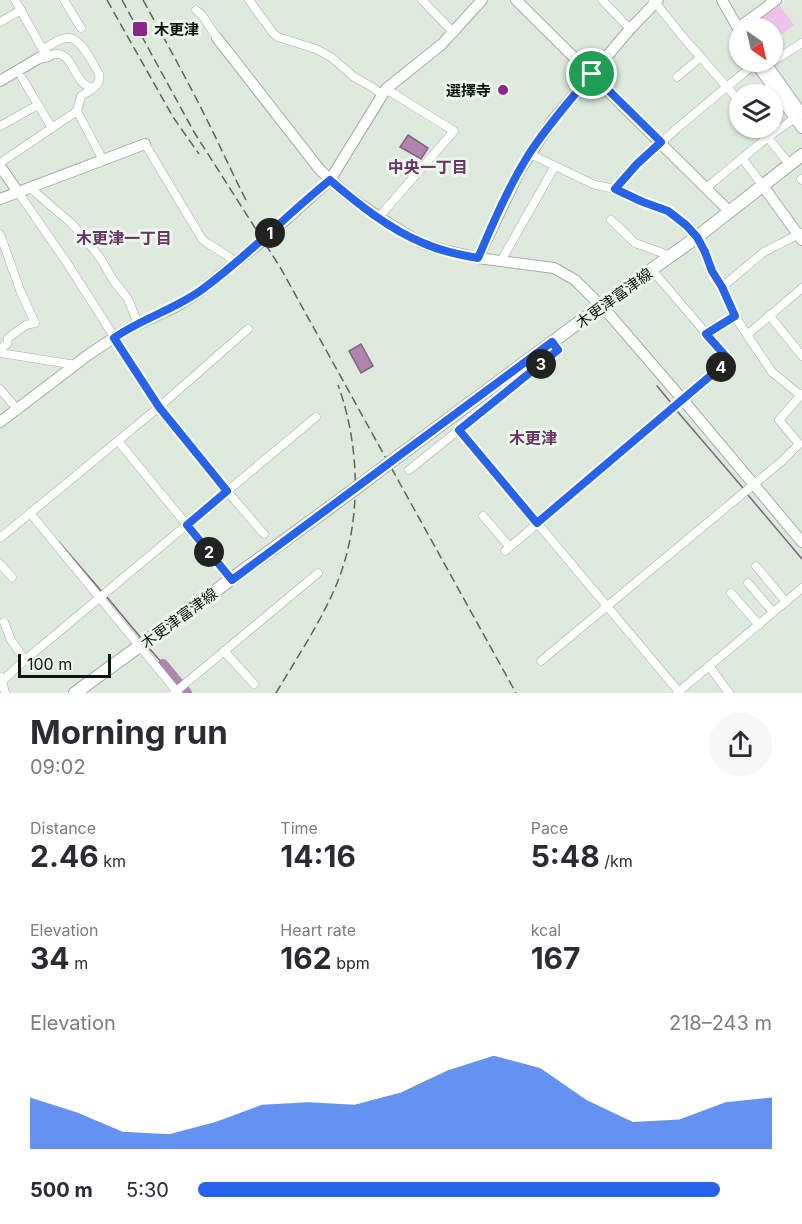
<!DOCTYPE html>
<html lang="en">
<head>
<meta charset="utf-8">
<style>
	body { margin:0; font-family:Inter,"Noto Sans JP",sans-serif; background:#f7f7f7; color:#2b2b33; height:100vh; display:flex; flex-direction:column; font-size:22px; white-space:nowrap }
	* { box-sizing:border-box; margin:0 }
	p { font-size:20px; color:#7c7c81 }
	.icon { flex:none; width:33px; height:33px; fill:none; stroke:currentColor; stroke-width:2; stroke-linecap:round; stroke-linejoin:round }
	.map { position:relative; height:693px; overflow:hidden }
	.drawer { display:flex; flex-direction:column; background:#fff; flex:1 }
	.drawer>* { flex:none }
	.needle { width:39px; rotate:146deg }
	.tools { position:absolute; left:729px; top:18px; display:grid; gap:12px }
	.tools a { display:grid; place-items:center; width:54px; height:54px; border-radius:50%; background:#fff; box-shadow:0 2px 4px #0004; font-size:30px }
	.scale { position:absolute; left:18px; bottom:15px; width:93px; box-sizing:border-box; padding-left:6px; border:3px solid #101410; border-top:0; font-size:16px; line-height:21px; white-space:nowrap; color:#101410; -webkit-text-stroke:4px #ebf6eb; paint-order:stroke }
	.pin { position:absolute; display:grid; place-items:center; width:51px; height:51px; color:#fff; margin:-26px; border:3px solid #fff; border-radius:50%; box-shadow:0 2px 6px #0007 }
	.km { position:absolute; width:30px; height:30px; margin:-15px; border-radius:50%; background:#222; color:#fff; font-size:16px; line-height:30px; text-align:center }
	.round { display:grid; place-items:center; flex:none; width:63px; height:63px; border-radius:32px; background:#f7f7f7 }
	.head { display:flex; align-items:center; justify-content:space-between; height:102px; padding:0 30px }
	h1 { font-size:33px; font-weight:700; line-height:45px }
	.stats { display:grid; grid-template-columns:repeat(3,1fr); gap:9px; height:102px; padding:6px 30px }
	.stats div { display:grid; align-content:center }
	.stats b { font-size:30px; font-weight:700 }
	.stats small { font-size:16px; font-weight:400 }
	.stats p { font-size:16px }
	.chart { height:168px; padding:12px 30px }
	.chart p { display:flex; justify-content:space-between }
	.chart svg { width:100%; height:108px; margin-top:6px; fill:#2563eb; opacity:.7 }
	ul { padding:0 30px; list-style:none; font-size:20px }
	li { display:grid; grid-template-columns:96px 72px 1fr; align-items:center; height:45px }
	li i { height:15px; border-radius:8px; background:#2563eb }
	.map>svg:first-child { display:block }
	.green { fill:#ecc2e9 }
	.water { fill:#b085ad; stroke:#80637e; stroke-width:1.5 }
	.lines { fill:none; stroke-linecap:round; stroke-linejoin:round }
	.stream { stroke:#80637e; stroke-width:1.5 }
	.river { stroke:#b085ad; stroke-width:10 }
	.street-casing { stroke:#a3ada3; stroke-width:9 }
	.secondary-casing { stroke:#a3ada3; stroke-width:12 }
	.primary-casing { stroke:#a3ada3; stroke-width:14 }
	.street { stroke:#fff; stroke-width:8 }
	.secondary { stroke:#fff; stroke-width:10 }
	.primary { stroke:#fff; stroke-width:12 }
	.rail { stroke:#5c635c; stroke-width:1.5; stroke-dasharray:9 4.5; stroke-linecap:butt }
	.primary-bridge-casing { stroke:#a3ada3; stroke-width:14; stroke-linecap:butt }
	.primary-bridge { stroke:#fff; stroke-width:12 }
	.route-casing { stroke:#fff; stroke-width:12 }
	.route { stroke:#2563eb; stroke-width:8 }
	.poi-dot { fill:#8c258b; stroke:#ebf6eb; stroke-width:2 }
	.labels { text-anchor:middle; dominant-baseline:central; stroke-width:6; stroke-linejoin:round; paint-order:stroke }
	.poi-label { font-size:15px; font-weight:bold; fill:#101410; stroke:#ebf6eb; text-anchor:start }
	.street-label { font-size:15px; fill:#101410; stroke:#ebf6eb }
	.neighbourhood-label { font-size:16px; font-weight:bold; fill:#673465; stroke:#ebf6eb }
</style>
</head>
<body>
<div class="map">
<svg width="802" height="693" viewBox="0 0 802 693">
	<rect width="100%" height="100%" fill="#dee9de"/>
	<!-- green -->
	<polygon class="green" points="779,4 794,25 773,41 772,28 759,28 761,18"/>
	<!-- water -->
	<g class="water">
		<polygon points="408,135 428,148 421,159 400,147"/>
		<polygon points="361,344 373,366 361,373 349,351"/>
	</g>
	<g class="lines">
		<!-- stream -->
		<g class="stream">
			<polyline points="657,386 672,404"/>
			<polyline points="677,411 743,488"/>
			<polyline points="748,495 802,559"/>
			<polyline points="59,542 103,593"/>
			<polyline points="106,596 141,638"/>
			<polyline points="148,647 163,664"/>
		</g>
		<!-- river -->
		<polyline class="river" points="163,664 187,693"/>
		<!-- street casing -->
		<g class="street-casing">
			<g id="street">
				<path d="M 15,0 L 43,50 C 51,45 60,37 69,38 C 81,38 93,64 99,74 C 102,86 90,90 81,96 L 77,111"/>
				<polyline points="64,0 81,28"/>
				<polyline points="249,0 273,33 278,37 316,49 331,57 354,77 372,87 383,95"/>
				<polyline points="422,0 454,33"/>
				<polyline points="602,0 630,29"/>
				<polyline points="653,0 683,37 740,102"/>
				<polyline points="196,10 202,15 217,38"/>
				<polyline points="0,22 21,10"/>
				<path d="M 48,56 C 76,45 70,84 93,88"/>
				<polyline points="767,65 802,43"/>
				<polyline points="677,77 701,57"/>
				<polyline points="22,78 52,128"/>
				<polyline points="0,126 38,105"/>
				<polyline points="760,128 790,165"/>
				<polyline points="145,144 202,239 207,243 237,262"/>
				<polyline points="530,154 595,185 615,189 643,202 668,211 686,225 697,237 705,252 712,271 722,287 735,316 747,335 772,372 800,395"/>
				<polyline points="742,158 763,186"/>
				<polyline points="0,163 77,111 103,160"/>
				<polyline points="801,179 802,180"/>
				<polyline points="29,187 71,223 86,240 101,259 113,280 128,299 138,324"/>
				<polyline points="706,188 768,137 795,118"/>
				<path d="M 615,189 C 657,142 707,103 756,63"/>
				<polyline points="18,192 67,263 159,407 227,491 264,534"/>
				<polyline points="379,217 454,131 386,89"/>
				<polyline points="611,220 635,243 671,256"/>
				<polyline points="0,234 20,290 35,323 26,325 8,338 7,344 0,349"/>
				<polyline points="501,261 555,166"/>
				<polyline points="722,287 764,252 801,233"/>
				<polyline points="769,315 802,356"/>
				<polyline points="706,334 735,316"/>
				<polyline points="747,335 802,288"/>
				<polyline points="0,353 76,365"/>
				<polyline points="0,389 18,410"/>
				<polyline points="459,430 680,693"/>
				<polyline points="118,441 232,580"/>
				<polyline points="409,470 558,350 552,342"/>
				<polyline points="30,513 178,693"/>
				<polyline points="483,516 510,547"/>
				<polyline points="0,538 159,407 248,329"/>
				<polyline points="505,551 729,360 652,270"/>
				<polyline points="0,564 12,577"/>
				<polyline points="756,566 786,602"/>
				<polyline points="748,583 773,612"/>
				<polyline points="731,593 759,625"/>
				<polyline points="4,622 11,640 25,660"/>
				<polyline points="224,651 254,684"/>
				<polyline points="541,661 782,461 799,444 779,420 802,394"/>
				<polyline points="709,666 729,693"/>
				<polyline points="1,677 5,693"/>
				<polyline points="2,681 25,660 316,417"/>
				<polyline points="174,693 318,573"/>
				<polyline points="677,693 802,588"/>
			</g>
		</g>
		<!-- secondary casing -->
		<g class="secondary-casing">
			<g id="secondary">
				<polyline points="516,0 729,211"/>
				<polyline points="722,0 738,28 776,0"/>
				<polyline points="217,38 320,170 350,197 379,217 411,237 424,244 444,250 478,258 554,268 575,280 609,314 683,400 802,542"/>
				<polyline points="755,62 802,128"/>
				<polyline points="765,62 802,114"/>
				<polyline points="0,81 39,58 48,56"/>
				<polyline points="0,166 18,192"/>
				<polyline points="763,186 802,240"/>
				<polyline points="0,199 145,144"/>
				<polyline points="478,258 520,170 552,121 630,29 658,0"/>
				<polyline points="0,422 88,355 118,335 132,327 175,307 198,293 261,242 330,180 386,89 442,44 482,0"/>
			</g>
		</g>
		<!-- primary casing -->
		<g class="primary-casing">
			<g id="primary">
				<polyline points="400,455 609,300 697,237 802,155"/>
				<polyline points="363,483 384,467"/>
				<polyline points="75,693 329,508"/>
			</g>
		</g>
		<!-- street -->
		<use href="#street" class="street"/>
		<!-- secondary -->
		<use href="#secondary" class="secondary"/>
		<!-- primary -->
		<use href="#primary" class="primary"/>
		<!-- rail -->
		<g class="rail">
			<polyline points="107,0 173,117 199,154"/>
			<polyline points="122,0 194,132 280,267 516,693"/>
			<path d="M 143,0 C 166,42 189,83 210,126 C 222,150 233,175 246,200"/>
			<path d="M 276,693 C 296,659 319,625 335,588 C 362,526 361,448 338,385"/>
		</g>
		<!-- primary-bridge casing -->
		<g class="primary-bridge-casing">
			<g id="primary-bridge">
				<polyline points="384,467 400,455"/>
				<polyline points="329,508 363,483"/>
			</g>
		</g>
		<!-- primary-bridge -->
		<use href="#primary-bridge" class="primary-bridge"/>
	</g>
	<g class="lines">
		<!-- route casing -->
		<g class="route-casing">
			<path id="route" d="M 592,74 L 661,142 L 637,164 L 615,189 L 643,202 L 668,211 L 686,225 L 697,237 L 705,252 L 712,271 L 722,287 L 735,316 L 706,334 L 729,360 L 537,523 L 459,430 L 558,350 L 552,342 L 232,580 L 187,525 L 227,491 L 159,407 L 114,338 C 141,319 173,310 200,291 C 246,258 285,216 330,180 C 358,204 389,229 423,243 C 441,251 459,255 478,258 C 493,223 509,186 529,154 C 548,125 570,100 592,74 Z"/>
		</g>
		<!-- route -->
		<use href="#route" class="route"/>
	</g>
	<!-- markers -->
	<g class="poi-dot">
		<rect x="132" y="21" width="16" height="16" rx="3"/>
		<circle cx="503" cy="90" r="6"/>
	</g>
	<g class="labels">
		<!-- poi labels -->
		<g class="poi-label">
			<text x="154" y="29">木更津</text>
			<text x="491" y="90" text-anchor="end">選擇寺</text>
		</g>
		<!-- street labels -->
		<g class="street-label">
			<text transform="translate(614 298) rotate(-36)">木更津富津線</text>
			<text transform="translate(179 618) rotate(-36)">木更津富津線</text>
		</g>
		<!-- neighbourhood labels -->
		<g class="neighbourhood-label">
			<text x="428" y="167">中央一丁目</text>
			<text x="124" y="238">木更津一丁目</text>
			<text x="533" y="438">木更津</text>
		</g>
	</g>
</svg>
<div class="tools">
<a><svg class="needle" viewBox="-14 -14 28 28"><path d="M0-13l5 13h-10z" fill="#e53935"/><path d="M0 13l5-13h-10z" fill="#7c7c81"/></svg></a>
<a><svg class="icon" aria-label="layers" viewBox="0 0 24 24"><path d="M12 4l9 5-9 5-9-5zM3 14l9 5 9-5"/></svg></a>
</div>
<div class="scale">100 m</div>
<div class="pin" style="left:592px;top:74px;background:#1e9e55"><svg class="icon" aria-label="arrive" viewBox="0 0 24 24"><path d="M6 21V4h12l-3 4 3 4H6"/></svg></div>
<b class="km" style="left:270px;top:233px">1</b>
<b class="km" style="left:209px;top:552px">2</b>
<b class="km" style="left:541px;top:364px">3</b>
<b class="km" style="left:721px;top:367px">4</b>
</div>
<section class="drawer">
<div class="head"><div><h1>Morning run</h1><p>09:02</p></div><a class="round"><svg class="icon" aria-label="share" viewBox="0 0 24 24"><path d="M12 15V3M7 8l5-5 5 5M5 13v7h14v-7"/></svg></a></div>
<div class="stats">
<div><p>Distance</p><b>2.46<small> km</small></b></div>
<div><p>Time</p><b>14:16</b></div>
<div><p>Pace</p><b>5:48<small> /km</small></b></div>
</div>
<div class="stats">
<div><p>Elevation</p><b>34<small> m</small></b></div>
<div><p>Heart rate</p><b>162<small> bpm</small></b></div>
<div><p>kcal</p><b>167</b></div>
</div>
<div class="chart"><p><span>Elevation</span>218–243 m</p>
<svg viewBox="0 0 160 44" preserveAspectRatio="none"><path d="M0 44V23L10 29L20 37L30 38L40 33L50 26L60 25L70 26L80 21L90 12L100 6L110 11L120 24L130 33L140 32L150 25L160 23V44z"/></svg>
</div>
<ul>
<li><b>500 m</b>5:30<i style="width:91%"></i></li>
</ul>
</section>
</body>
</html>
